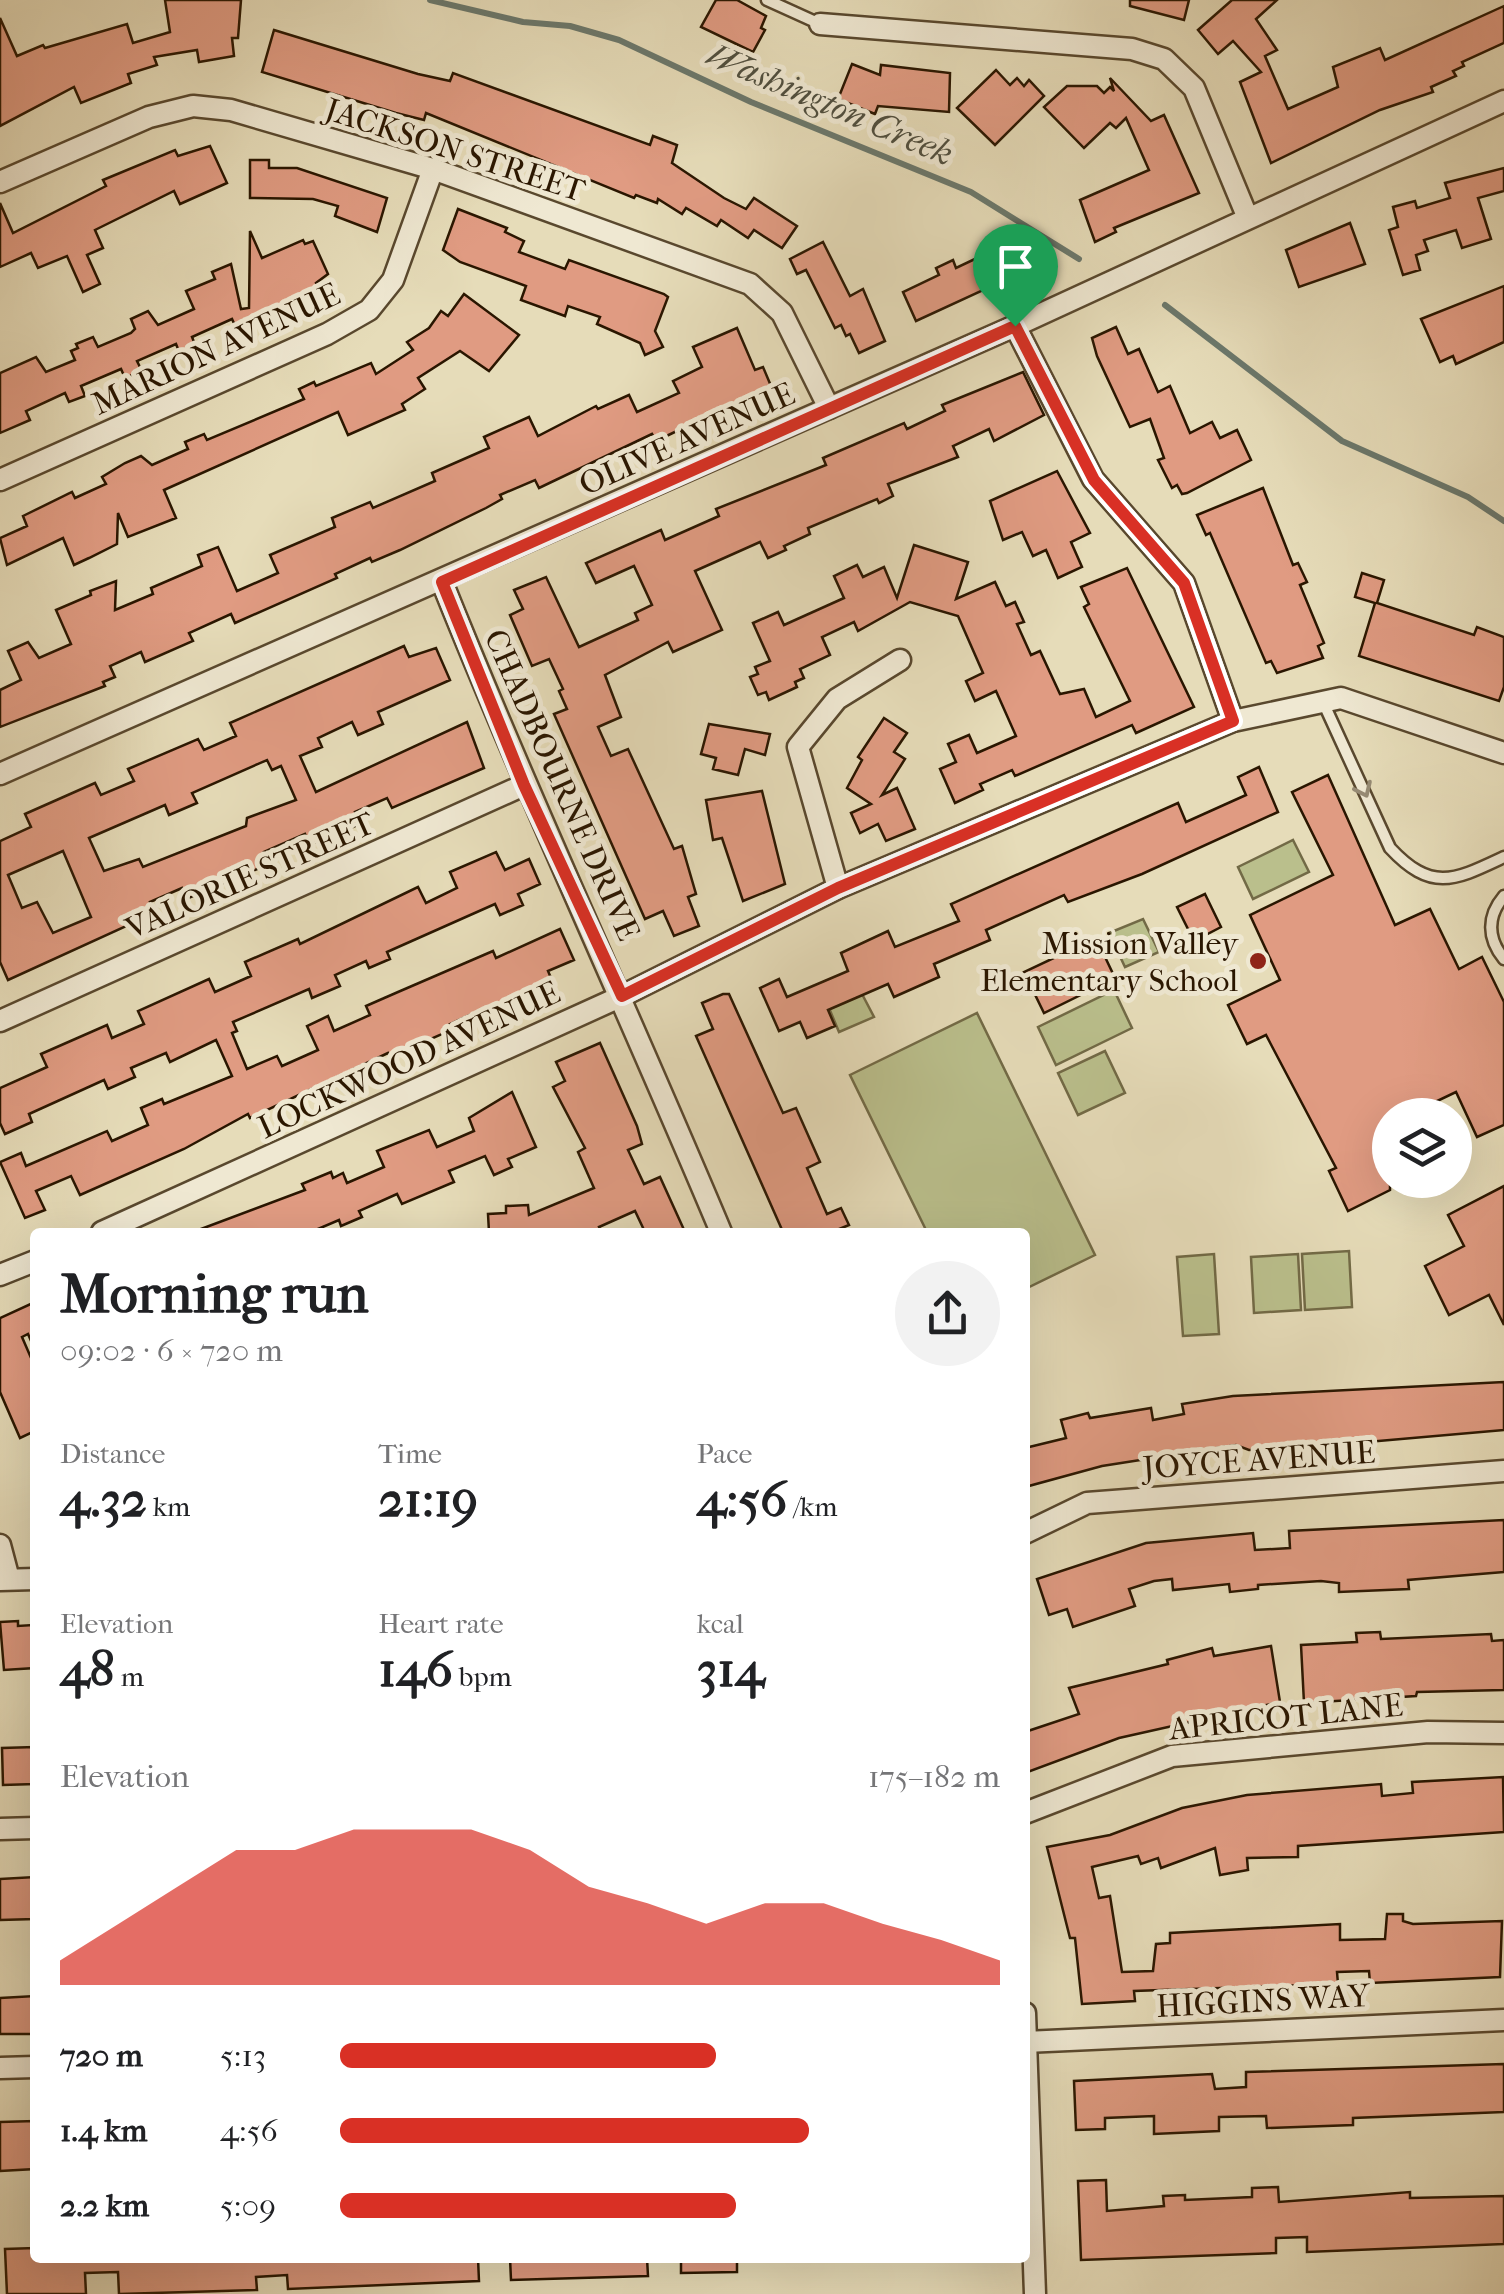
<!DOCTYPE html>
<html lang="en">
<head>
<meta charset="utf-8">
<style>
	body { margin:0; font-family:"IM FELL French Canon",serif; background:#f2f2f2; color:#202124; height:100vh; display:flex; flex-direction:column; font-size:38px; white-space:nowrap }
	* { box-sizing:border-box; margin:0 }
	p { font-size:32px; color:#757577 }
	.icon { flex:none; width:55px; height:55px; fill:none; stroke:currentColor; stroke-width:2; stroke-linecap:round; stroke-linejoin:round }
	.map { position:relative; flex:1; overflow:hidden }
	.side { position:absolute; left:30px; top:1228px; width:1000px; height:1035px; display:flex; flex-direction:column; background:#fff; border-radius:10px; box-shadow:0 10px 40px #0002 }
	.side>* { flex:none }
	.buttons { position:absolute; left:1372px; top:1098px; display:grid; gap:20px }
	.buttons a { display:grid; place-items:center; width:100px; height:100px; border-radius:50%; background:#fff; box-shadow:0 10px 40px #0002; font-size:50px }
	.pin { position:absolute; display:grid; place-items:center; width:85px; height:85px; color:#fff; margin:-102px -42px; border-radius:50% 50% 50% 0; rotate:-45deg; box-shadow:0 0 10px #0007 }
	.pin .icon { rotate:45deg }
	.round { display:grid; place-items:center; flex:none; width:105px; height:105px; border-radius:52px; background:#f2f2f2 }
	.headline { display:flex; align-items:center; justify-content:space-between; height:170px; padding:0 30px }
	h1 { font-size:55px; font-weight:700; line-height:75px }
	.metrics { display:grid; grid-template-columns:repeat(3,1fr); gap:15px; height:170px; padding:10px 30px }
	.metrics div { display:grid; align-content:center }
	.metrics b { font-size:50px; font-weight:700 }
	.metrics small { font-size:28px; font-weight:400 }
	.metrics p { font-size:28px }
	.chart { height:280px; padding:20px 30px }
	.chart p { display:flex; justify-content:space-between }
	.chart svg { width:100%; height:180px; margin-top:10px; fill:#d93025; opacity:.7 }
	ul { padding:0 30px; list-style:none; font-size:32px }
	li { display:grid; grid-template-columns:160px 120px 1fr; align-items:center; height:75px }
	li i { height:25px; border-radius:12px; background:#d93025 }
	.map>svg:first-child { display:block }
	.green { fill:#babf8c; stroke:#726a46; stroke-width:2.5 }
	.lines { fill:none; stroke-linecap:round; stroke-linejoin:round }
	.stream { stroke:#6b786c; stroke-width:6 }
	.building { fill:#e09b82; stroke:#2a1600; stroke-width:2.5; fill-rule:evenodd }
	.service-casing { stroke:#59482e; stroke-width:15 }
	.minor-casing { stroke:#59482e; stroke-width:25 }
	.service { stroke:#efe8d2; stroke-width:10 }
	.minor { stroke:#efe8d2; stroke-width:20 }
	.oneway { stroke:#968a74 }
	.route-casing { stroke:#fff; stroke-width:20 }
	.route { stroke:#d93025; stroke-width:12 }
	.poi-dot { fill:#8f2418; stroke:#efe8d2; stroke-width:4 }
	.labels { text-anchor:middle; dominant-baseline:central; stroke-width:10; stroke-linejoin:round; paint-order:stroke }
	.street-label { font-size:32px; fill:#2a1600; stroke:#efe8d2 }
	.poi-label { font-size:32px; fill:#2a1600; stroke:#efe8d2; text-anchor:end }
	.water-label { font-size:35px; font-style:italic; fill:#504f3f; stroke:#efe8d2 }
</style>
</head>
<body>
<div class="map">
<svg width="1504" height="2294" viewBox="0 0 1504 2294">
	<rect width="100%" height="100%" fill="#e6dcb9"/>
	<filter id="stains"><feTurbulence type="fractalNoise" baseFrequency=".002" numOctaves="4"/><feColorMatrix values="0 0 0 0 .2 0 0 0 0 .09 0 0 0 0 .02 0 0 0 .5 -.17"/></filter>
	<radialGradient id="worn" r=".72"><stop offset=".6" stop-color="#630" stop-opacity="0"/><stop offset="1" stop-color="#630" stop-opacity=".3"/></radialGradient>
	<!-- green -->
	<g class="green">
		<polygon points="1293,840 1309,872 1253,899 1238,867"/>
		<polygon points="1143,919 1159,952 1125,967 1109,933"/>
		<polygon points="1114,990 1132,1028 1056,1065 1038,1027"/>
		<polygon points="862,994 874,1017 839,1032 829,1008"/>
		<polygon points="977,1013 1095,1255 1025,1289 1025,1232 927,1232 850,1075"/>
		<polygon points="1105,1051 1125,1093 1078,1115 1058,1073"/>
		<polygon points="1349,1251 1352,1307 1305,1310 1302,1254"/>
		<polygon points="1214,1254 1219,1334 1183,1336 1177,1257"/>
		<polygon points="1298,1254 1301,1310 1254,1313 1251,1257"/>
	</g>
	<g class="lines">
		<!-- stream -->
		<g class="stream">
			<polyline points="430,0 523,22 570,26 619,40 751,102 971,192 1079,259"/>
			<polyline points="1165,305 1342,441 1468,497 1504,521"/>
		</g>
	</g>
	<!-- building -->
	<g class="building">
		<polygon points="165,0 241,0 238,38 232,38 234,56 199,62 197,50 154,57 157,65 128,74 131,83 81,103 74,87 0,126 0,18 17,56 43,45 45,48 127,24 133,43 170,32"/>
		<polygon points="716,0 737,0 766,16 761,28 765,30 753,52 701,27"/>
		<polygon points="1130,0 1189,0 1184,20 1130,6"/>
		<polygon points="1232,0 1277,0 1256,19 1277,50 1265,56 1288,109 1338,87 1333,67 1380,48 1385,60 1504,6 1504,43 1462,62 1464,66 1453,71 1456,76 1431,87 1433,92 1380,110 1271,163 1240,82 1261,72 1233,41 1218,54 1198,30"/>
		<polygon points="274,30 418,74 450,81 453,73 650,145 653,136 677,145 672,163 724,198 746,209 754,198 797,226 782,248 754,230 748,238 721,220 717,226 686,208 682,214 658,199 657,203 636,195 634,198 426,113 424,120 396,113 262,72"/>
		<polygon points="852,64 880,75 881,65 950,73 949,112 878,106 875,114 838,99"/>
		<polygon points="996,70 1010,85 1017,78 1024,86 1029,80 1044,96 995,145 957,108"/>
		<polygon points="1110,78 1151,121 1164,115 1199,193 1114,228 1116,232 1095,242 1080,200 1149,170 1126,118 1116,128 1110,123 1084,148 1044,107 1067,86 1097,86 1104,93 1110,87 1114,91"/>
		<polygon points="210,146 227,183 180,204 174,191 95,230 103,248 87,255 100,284 83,292 67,256 38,268 31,253 0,267 0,203 13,233 106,186 103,180 175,150 178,156"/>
		<polygon points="250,160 269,160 269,168 297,168 387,198 377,232 335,216 338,206 313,199 250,198"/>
		<polygon points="1504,168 1504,191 1478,198 1491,239 1462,248 1456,230 1424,240 1428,251 1416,255 1420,270 1403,275 1389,230 1398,227 1393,207 1415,201 1417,208 1450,198 1445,183"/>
		<polygon points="458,209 507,228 505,232 524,241 519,252 565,269 569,260 664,294 668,297 655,331 663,347 645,355 640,343 597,324 600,317 568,306 565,316 521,300 526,286 460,262 443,250"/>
		<polygon points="1350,223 1365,264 1299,287 1286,250"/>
		<polygon points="250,231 262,258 303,240 305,244 313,241 328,274 316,283 320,292 264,322 237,330 232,319 192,337 196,347 180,354 176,344 137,361 142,371 125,378 121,369 81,386 85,396 69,402 65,393 26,411 30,420 0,433 0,373 36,357 46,372 75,360 71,351 78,348 76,344 93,337 98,347 131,333 135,329 131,319 148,311 158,325 194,309 186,291 215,279 212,272 231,264 241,309 249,308"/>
		<polygon points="823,242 850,296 863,289 885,341 859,353 850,334 846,336 841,325 835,328 806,270 797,274 790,259"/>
		<polygon points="977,258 990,287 916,321 903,292 939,275 936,268 953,260 956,268"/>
		<polygon points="1504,286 1504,342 1456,364 1453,356 1440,362 1421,319"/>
		<polygon points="464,294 519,335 489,371 460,351 418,378 425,389 402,404 405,410 348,435 338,412 164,490 176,518 128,537 118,513 117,544 89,558 74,565 63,538 7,565 0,538 27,526 23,516 72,492 75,498 106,484 102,477 125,463 141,456 152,465 188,449 185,442 204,434 207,440 304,399 299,389 314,382 316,386 371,363 376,374 413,350 407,342 429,328 441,311 448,316"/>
		<polygon points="1116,327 1128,354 1139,349 1158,392 1170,386 1190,433 1212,422 1220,438 1237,430 1251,460 1187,493 1182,494 1177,485 1172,488 1158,460 1164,458 1150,419 1130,427 1097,356 1092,338"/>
		<polygon points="737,328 755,370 763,367 771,386 656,441 652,434 539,488 535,480 500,495 502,499 486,508 400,550 372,562 370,558 335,574 337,578 235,623 231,614 189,633 193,641 145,662 141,652 110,666 115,677 103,682 105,686 0,727 0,690 21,680 8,651 28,642 39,658 71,644 56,610 91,595 90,591 116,581 115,610 153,594 151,588 202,566 198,555 218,547 237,591 278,573 270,555 335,527 332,518 370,502 373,508 435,481 432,473 489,448 484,437 529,417 538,436 596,406 598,409 629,395 637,412 679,393 673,381 702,367 693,347"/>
		<polygon points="1023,372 1044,415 994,441 989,429 953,446 958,457 888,484 893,496 879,503 877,499 808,528 810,534 784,546 786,550 768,558 760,542 695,571 722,630 673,652 668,642 605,675 621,717 598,727 611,756 628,749 674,849 682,846 696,894 688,897 699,926 674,936 663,911 645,919 554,714 567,709 559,691 563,689 549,659 532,666 510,615 523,609 514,590 546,577 579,647 638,620 635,613 652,605 634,566 596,583 586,563 661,530 665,540 719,516 716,509 826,465 823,458 904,423 907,429 945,411 942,405"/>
		<polygon points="1057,471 1090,533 1071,542 1082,567 1058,578 1046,550 1033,556 1022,532 1003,540 990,501"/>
		<polygon points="1263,488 1293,565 1298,563 1307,582 1300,585 1324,643 1318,646 1323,658 1277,673 1271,661 1266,663 1210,533 1206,535 1197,515"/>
		<polygon points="914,545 968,562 956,599 995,582 1006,606 1015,602 1024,622 1017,624 1031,655 1040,651 1060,694 1084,689 1096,717 1130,701 1084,607 1089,604 1081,587 1127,568 1194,707 1136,733 1132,725 1015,776 1012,770 980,784 983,790 955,803 940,769 956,762 948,744 969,735 977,753 1016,736 996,691 975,701 966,681 983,673 958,616 910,602 858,631 854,622 822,637 830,655 800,669 804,678 795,682 797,687 769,700 766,692 758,695 750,677 758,674 755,667 770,661 753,623 778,612 784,625 844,598 834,576 857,565 863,577 884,567 897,598"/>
		<polygon points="1362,573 1384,580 1377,603 1474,635 1477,627 1504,637 1504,687 1499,701 1359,656 1375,603 1355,597"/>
		<path d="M 404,646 L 409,657 L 436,648 L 450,680 L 378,712 L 383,724 L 358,735 L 352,722 L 318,738 L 322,747 L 300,756 L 316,792 L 467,722 L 484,768 L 392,808 L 387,798 L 355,812 L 360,824 L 310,845 L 305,834 L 264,852 L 269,864 L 186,899 L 182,888 L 150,902 L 155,913 L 8,980 L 0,962 L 0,841 L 31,827 L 25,814 L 95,783 L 101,795 L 134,781 L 128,769 L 198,739 L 204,750 L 236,736 L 230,723 ZM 267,760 L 272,770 L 281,766 L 296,800 L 247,818 L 246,826 L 143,867 L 139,859 L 104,871 L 89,838 L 165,805 L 169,815 L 197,803 L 192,793 ZM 63,851 L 91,917 L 53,933 L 37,902 L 22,908 L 8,875 Z"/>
		<polygon points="884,718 907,733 894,752 905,759 882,795 897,788 915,829 886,841 878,824 860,833 851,813 871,804 847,788 862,760 858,757"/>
		<polygon points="709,724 770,734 765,755 745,749 738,775 713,769 716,758 701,754"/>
		<polygon points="1259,767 1278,812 1142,874 1068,902 1064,895 986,930 990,940 934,964 939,977 894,997 888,984 828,1010 835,1026 807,1038 800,1022 779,1031 760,988 779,979 787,997 848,971 841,953 888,931 895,947 959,921 951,904 1178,803 1186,822 1246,795 1238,777"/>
		<polygon points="1328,775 1395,925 1430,909 1459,969 1482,957 1504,1002 1504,1125 1477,1137 1456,1092 1408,1115 1390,1115 1390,1190 1348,1211 1329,1171 1336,1168 1266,1035 1247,1044 1228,1005 1280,980 1250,915 1333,875 1292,792"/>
		<polygon points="762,791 785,884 743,901 722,838 713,840 706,800"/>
		<polygon points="496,852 505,870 529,859 540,884 518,894 523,905 500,915 495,904 387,952 390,959 369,968 366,961 335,975 340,986 312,998 309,989 233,1022 237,1031 232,1033 247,1069 277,1056 282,1066 318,1050 307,1026 328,1016 334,1031 370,1015 366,1006 398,992 493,951 496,958 560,929 574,960 548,971 554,985 487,1014 485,1008 450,1024 452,1028 440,1035 390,1057 388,1053 250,1118 248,1114 184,1149 80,1195 71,1176 36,1191 45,1210 25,1218 0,1162 21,1153 26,1166 107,1131 112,1141 148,1125 141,1108 162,1099 164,1104 232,1076 216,1040 170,1062 166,1053 131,1068 135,1077 108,1089 104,1080 29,1114 32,1122 5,1134 0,1123 0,1088 47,1067 41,1054 107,1025 112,1038 144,1024 138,1011 209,979 215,992 251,976 245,962 298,939 300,944 418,887 426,903 457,888 450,872"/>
		<polygon points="1205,894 1221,927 1194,941 1177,907"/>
		<polygon points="1096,938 1115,978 1044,1013 1024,972"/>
		<polygon points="723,994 729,994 783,1113 796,1108 820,1162 807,1168 827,1214 841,1208 849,1225 832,1232 783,1232 696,1036 713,1029 702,1003"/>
		<polygon points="600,1043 637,1126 642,1144 628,1150 644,1184 660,1177 685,1232 645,1232 635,1211 599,1227 601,1232 489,1232 488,1214 506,1213 506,1206 528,1205 529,1215 594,1188 578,1152 585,1148 553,1087 565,1081 556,1062"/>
		<polygon points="512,1092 536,1147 508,1159 512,1167 494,1175 485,1156 449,1171 454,1182 402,1204 397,1194 359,1211 362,1217 341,1226 339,1220 311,1232 193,1232 305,1190 302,1184 331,1172 333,1178 343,1173 347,1183 384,1167 377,1151 429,1130 437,1147 474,1131 469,1118"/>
		<polygon points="1504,1186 1504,1325 1489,1295 1449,1315 1425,1266 1464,1246 1448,1215"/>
		<polygon points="35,1302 35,1350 28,1334 22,1337 35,1367 35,1431 20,1438 0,1392 0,1318"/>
		<polygon points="1504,1382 1504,1430 1310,1447 1249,1450 1236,1445 1102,1466 1025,1487 1025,1448 1066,1438 1061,1420 1088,1413 1090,1418 1151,1408 1153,1420 1184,1414 1182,1404 1233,1396"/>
		<polygon points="1504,1520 1504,1572 1408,1580 1409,1589 1339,1592 1339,1583 1321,1581 1258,1585 1258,1589 1230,1592 1229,1584 1173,1590 1172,1579 1154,1581 1129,1589 1135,1606 1073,1627 1067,1609 1049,1615 1037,1579 1146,1543 1253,1533 1255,1550 1290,1548 1289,1531"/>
		<polygon points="18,1621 18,1626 33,1625 35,1668 4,1670 0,1622"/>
		<polygon points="1380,1632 1381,1639 1491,1634 1492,1641 1504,1640 1504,1690 1417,1692 1416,1696 1304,1703 1301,1645 1357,1642 1356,1633"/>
		<polygon points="1271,1646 1280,1702 1119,1738 1025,1773 1025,1732 1079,1714 1069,1688 1168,1664 1167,1660 1212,1648 1214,1656"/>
		<polygon points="35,1747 35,1784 3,1785 2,1748"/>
		<polygon points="1503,1777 1504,1832 1298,1846 1298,1857 1247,1858 1248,1870 1220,1875 1215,1848 1161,1868 1158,1858 1141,1864 1138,1856 1092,1867 1099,1898 1110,1896 1122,1972 1153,1971 1156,1944 1170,1943 1170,1933 1340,1924 1340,1940 1385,1939 1387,1914 1403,1914 1403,1921 1413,1924 1502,1921 1500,1977 1370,1983 1369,1971 1337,1972 1338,1984 1134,1991 1135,2001 1082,2004 1075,1938 1070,1938 1047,1847 1110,1835 1182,1808 1247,1795 1381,1784 1382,1796 1413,1793 1412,1782"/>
		<polygon points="35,1877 35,1919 0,1920 0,1879"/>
		<polygon points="35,1996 35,2034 0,2034 0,1998"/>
		<polygon points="1504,2064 1504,2112 1353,2118 1353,2125 1267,2128 1266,2116 1219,2117 1219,2131 1154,2134 1154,2116 1105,2118 1105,2129 1076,2130 1074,2081 1212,2074 1215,2089 1246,2087 1246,2072"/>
		<polygon points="35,2121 35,2169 0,2171 0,2122"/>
		<polygon points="1106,2180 1107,2211 1164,2206 1163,2196 1185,2195 1185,2200 1252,2197 1252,2188 1278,2187 1279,2202 1410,2192 1410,2198 1504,2196 1504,2244 1307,2252 1307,2237 1276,2238 1276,2253 1081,2260 1078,2181"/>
		<polygon points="35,2248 35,2258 478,2258 479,2281 288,2289 287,2275 256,2277 257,2290 119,2294 118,2272 85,2273 86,2294 7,2294 5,2249"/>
		<polygon points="510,2258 647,2258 648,2276 511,2280"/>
		<polygon points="681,2258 737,2258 737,2272 681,2273"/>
	</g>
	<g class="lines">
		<!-- service casing -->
		<g class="service-casing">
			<g id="service">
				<polyline points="767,0 820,24"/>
				<path d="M 1323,702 L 1390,848 C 1432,893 1455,880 1504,857"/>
				<path d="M 1504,896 C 1487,916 1487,938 1504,959"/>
			</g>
		</g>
		<!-- minor casing -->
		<g class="minor-casing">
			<g id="minor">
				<polyline points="820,24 1132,49 1164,59 1194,88 1247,216"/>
				<polyline points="0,182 149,117 193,106 231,110 433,169 750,284 782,313 829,408"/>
				<polyline points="1015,326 1093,479 1184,583 1233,721"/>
				<polyline points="0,480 327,334 369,310 393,280 433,169"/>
				<path d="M 442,582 C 530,801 630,1015 721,1232"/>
				<polyline points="0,774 1015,326 1504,101"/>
				<polyline points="838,888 798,747 837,699 900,660"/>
				<polyline points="0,1021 524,785"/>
				<polyline points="102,1232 622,996 838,888 1233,721 1341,698 1504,753"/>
				<polyline points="0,1275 35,1261"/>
				<polyline points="1025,1533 1087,1503 1504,1471"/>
				<polyline points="0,1545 9,1579"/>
				<polyline points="0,1580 35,1579"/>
				<polyline points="1025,1813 1172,1756 1428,1732 1504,1733"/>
				<polyline points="0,1829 35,1828"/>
				<polyline points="1025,2013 1035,2294"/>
				<polyline points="1025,2042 1504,2020"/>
				<polyline points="0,2068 35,2067"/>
			</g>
		</g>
		<!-- service -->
		<use href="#service" class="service"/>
		<!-- minor -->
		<use href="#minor" class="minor"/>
	</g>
	<!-- one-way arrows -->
	<defs><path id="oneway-chevron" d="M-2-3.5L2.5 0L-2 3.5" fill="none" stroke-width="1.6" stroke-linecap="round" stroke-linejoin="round" transform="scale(2.5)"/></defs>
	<use class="oneway" href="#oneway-chevron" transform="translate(1364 790) rotate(65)"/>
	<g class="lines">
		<!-- route casing -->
		<g class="route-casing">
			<polygon id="route" points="1015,326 1094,480 1184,583 1233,721 838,888 622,996 524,785 442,582"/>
		</g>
		<!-- route -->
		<use href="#route" class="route"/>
	</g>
	<!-- markers -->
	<circle class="poi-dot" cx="1258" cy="961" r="10"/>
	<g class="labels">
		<!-- street labels -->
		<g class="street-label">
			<text transform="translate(455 150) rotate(18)">JACKSON STREET</text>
			<text transform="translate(216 349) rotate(-25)">MARION AVENUE</text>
			<text transform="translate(687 439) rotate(-24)">OLIVE AVENUE</text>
			<text transform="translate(562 785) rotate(66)">CHADBOURNE DRIVE</text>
			<text transform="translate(250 876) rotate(-24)">VALORIE STREET</text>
			<text transform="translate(409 1060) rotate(-25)">LOCKWOOD AVENUE</text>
			<text transform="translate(1259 1460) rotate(-4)">JOYCE AVENUE</text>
			<text transform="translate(1286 1717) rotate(-6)">APRICOT LANE</text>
			<text transform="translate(1263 2001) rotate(-3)">HIGGINS WAY</text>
		</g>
		<!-- poi labels -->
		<g class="poi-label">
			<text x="1238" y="943">Mission Valley<tspan x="1238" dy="37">Elementary School</tspan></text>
		</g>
		<!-- water labels -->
		<g class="water-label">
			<text transform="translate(830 104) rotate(23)">Washington Creek</text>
		</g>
	</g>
	<rect width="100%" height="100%" filter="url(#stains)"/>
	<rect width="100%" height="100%" fill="url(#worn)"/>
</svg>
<div class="buttons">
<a><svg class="icon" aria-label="layers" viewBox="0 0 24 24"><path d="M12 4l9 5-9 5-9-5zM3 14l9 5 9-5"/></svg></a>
</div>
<div class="pin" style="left:1015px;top:326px;background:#1e9e55"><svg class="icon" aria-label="arrive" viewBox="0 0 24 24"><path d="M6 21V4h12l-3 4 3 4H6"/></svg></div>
<section class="side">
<div class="headline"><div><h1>Morning run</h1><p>09:02 · 6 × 720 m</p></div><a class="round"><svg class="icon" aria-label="share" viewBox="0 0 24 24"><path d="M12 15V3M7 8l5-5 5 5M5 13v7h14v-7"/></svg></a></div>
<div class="metrics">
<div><p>Distance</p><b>4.32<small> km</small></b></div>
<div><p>Time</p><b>21:19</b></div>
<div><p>Pace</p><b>4:56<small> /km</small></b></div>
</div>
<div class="metrics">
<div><p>Elevation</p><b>48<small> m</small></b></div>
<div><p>Heart rate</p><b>146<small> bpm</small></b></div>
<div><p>kcal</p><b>314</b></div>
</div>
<div class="chart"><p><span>Elevation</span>175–182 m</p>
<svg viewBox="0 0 160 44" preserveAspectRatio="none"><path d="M0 44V38L10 29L20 20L30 11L40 11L50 6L60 6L70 6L80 11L90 20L100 24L110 29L120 24L130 24L140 29L150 33L160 38V44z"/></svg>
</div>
<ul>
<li><b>720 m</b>5:13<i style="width:57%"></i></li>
<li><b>1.4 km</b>4:56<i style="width:71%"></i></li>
<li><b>2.2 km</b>5:09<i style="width:60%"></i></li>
</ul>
</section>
</div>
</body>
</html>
